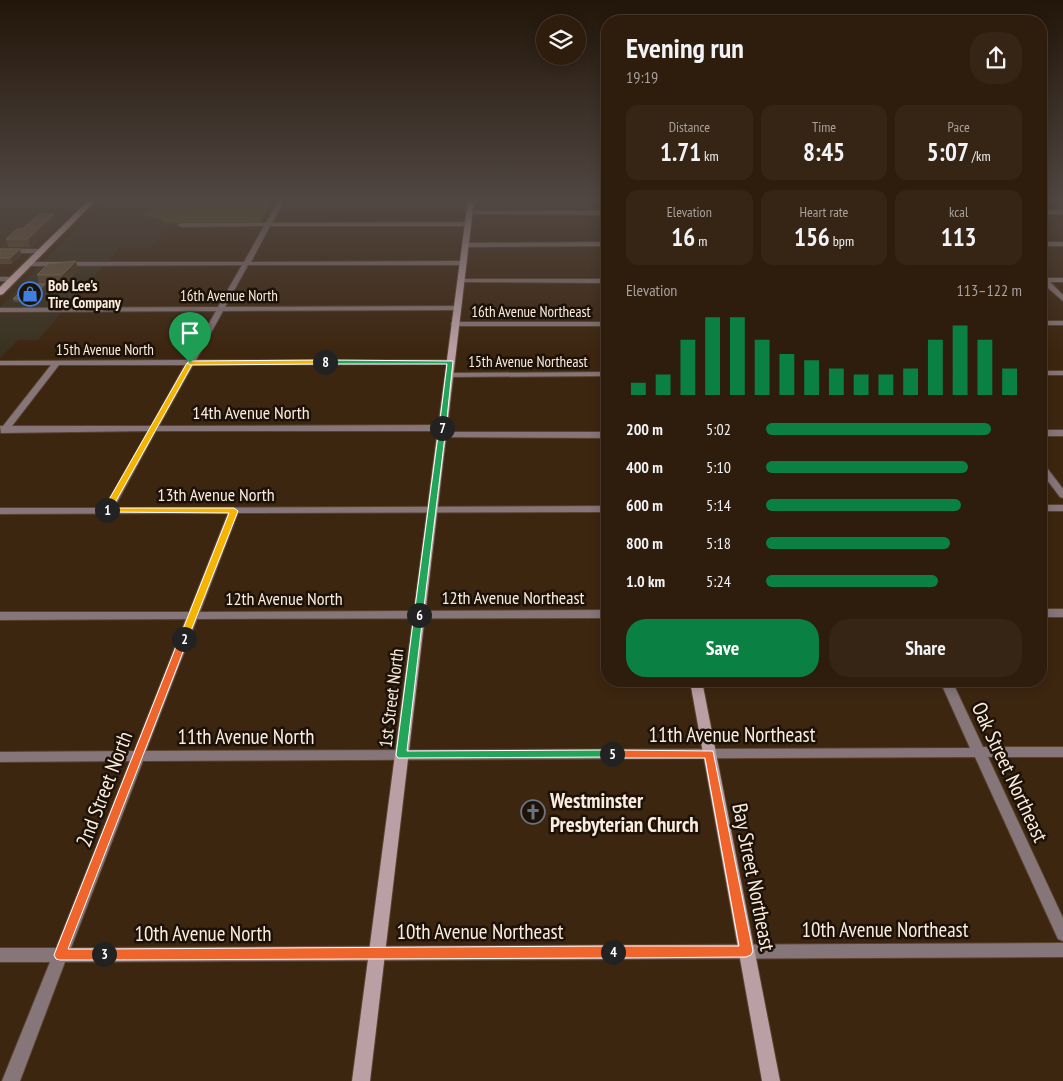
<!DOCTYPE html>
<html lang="en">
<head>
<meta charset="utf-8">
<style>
	body { margin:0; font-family:"PT Sans Narrow",sans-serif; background:#362515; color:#f1f3f6; height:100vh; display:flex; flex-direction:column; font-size:19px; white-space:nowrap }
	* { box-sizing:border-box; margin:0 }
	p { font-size:16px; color:#a7a19d }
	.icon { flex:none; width:28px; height:28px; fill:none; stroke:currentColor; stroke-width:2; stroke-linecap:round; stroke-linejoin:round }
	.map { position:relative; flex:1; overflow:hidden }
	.drawer { position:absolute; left:601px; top:15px; width:446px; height:672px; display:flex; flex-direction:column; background:#2e1c0c; border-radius:20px; box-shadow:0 2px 12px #0003,0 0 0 1px #493a2d }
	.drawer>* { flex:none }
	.controls { position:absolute; left:536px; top:15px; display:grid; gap:10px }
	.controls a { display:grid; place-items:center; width:50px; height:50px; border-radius:50%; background:#2e1c0c; box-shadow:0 2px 12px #0003,0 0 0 1px #493a2d; font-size:25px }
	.pin { position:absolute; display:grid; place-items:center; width:42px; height:42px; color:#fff; margin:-51px -21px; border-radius:50% 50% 50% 0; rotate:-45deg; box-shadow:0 0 5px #0007 }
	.pin .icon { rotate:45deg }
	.km { position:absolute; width:25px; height:25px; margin:-12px; border-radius:50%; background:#222; color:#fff; font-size:14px; line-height:25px; text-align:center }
	.round { display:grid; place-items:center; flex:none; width:52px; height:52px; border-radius:20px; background:#362515 }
	.overview { display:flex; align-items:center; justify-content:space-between; height:85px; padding:0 25px }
	h1 { font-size:28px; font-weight:700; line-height:38px }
	.figures { display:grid; grid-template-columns:repeat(3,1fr); gap:8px; height:85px; padding:5px 25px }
	.figures div { display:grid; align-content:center; border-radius:12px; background:#362515; text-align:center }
	.figures b { font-size:25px; font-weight:700 }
	.figures small { font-size:14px; font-weight:400 }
	.figures p { font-size:14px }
	.chart { height:140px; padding:10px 25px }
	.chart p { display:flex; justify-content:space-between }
	.chart svg { width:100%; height:90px; margin-top:5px; stroke:#0b8043; stroke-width:6 }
	.action { display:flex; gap:10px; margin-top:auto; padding:10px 25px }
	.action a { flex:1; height:58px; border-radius:20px; background:#0b8043; color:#fff; font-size:20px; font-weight:700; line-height:58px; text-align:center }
	.action a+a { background:#362515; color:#f1f3f6 }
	ul { padding:0 25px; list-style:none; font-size:16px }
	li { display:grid; grid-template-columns:80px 60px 1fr; align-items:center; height:38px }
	li i { height:12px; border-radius:6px; background:#0b8043 }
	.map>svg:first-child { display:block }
	.commercial { fill:#3a3221 }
	.green { fill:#495515 }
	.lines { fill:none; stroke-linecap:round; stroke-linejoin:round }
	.street-casing { stroke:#58422d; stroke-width:2 }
	.secondary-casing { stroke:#58422d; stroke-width:2 }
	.primary-casing { stroke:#58422d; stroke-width:3 }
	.street { fill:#867579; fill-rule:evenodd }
	.secondary { fill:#ba9fa5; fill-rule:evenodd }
	.primary { fill:#e2bfc7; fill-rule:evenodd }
	.wall { fill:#5c492f }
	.shaded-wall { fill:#48341b }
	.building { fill:#6d5b42; stroke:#84725b }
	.split-1 { fill:#f5b400; stroke:#fff }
	.split-2 { fill:#f5b400; stroke:#fff }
	.split-3 { fill:#f0652b; stroke:#fff }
	.split-4 { fill:#f0652b; stroke:#fff }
	.split-5 { fill:#f0652b; stroke:#fff }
	.split-6 { fill:#22a559; stroke:#fff }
	.split-7 { fill:#22a559; stroke:#fff }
	.split-8 { fill:#22a559; stroke:#fff }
	.split-9 { fill:#f5b400; stroke:#fff }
	.labels { text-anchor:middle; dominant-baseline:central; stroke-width:5; stroke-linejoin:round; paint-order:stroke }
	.far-poi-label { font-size:15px; font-weight:bold; fill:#fcecdf; stroke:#1c1208; text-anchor:start }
	.far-street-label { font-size:15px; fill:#fcecdf; stroke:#1c1208 }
	.street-label { font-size:18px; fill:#fcecdf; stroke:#1c1208 }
	.near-street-label { font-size:21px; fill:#fcecdf; stroke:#1c1208 }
	.near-poi-label { font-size:21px; font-weight:bold; fill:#fcecdf; stroke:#1c1208; text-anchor:start }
</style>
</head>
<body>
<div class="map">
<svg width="1063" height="1081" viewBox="0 0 1063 1081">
	<rect width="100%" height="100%" fill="#3d2610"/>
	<!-- commercial -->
	<g class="commercial">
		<polygon points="37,200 85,200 34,249 0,249 0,205 32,205"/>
		<polygon points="104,200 279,200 265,224 179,224 177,226 263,226 263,228 168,227 151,248 119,248 107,262 43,262"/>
		<polygon points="40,265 104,265 66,307 0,308"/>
		<polygon points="0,311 63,311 38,340 18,340 0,358"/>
	</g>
	<!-- green -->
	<polygon class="green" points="168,200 272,200 260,223 163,223 163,220 145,216 147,212 163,205"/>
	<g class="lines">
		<!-- street casing -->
		<g class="street-casing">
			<g id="street">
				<path d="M 279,200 L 285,200 L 272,223 L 468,222 L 471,224 L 468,226 L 270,226 L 251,262 L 463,261 L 466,263 L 463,265 L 248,265 L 225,307 L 457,306 L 460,308 L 457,310 L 223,311 L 196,360 L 450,360 L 454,362 L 450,364 L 193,365 L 159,426 L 442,425 L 446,428 L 442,431 L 156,431 L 114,508 L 608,506 L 608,512 L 238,513 L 200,612 L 608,610 L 608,618 L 197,619 L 146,751 L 970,748 L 940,681 L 952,681 L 983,747 L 1063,747 L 1063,757 L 988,757 L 1063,918 L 1063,941 L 1058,939 L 975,757 L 143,761 L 71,948 L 1063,943 L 1063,957 L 65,962 L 20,1081 L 2,1081 L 50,962 L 0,962 L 0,948 L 56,948 L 130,761 L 0,762 L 0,752 L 134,751 L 186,619 L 0,620 L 0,612 L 189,612 L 228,513 L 0,514 L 0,508 L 104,508 L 148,431 L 1,433 L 0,426 L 3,426 L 51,365 L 0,365 L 0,361 L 188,360 L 216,311 L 0,312 L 0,308 L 218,307 L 242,265 L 29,266 L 26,264 L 29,262 L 244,262 L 264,226 L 181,227 L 178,225 L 181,223 L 266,223 ZM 59,365 L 185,365 L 151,426 L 12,426 Z"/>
				<rect x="1041" y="210" width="22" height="4"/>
				<polygon points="469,211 608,211 608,215 467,214 467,212"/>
				<polygon points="608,242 608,246 465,247 462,245 465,243"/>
				<rect x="1041" y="242" width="22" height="4"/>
				<polygon points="0,249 42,249 45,251 42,253 0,253"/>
				<polygon points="1041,275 1046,278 1063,278 1063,282 1050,282 1063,295 1063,301 1041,282"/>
				<polygon points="0,277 13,277 16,279 13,281 0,281"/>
				<polygon points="461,279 608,279 608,283 459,282 458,281"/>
				<rect x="1041" y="321" width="22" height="4"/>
				<polygon points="452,322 608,322 608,326 455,326 451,324"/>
				<rect x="1041" y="371" width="22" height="4"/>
				<polygon points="608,372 608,376 449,377 445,375 449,373"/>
				<rect x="1041" y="430" width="22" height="6"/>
				<polygon points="441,432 608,432 608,438 438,437 437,435"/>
				<polygon points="1041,463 1044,464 1063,489 1063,498 1060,497 1041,472"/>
				<rect x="1041" y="505" width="22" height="6"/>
				<rect x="1041" y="609" width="22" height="8"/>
			</g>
		</g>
		<!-- secondary casing -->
		<g class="secondary-casing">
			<g id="secondary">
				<polygon points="468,200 474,200 370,1081 352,1081"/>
				<polygon points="602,200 608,200 608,213 605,211"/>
				<polygon points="690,681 702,681 780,1081 762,1081"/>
			</g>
		</g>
		<!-- primary casing -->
		<g class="primary-casing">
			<polygon id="primary" points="89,200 96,200 3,294 0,295 0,287"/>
		</g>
		<!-- street -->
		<use href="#street" class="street"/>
		<!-- secondary -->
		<use href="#secondary" class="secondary"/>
		<!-- primary -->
		<use href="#primary" class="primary"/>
	</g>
	<!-- wall -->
	<g class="wall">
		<polygon points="56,222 30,247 8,247 6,239 22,229"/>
		<polygon points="0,249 20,249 21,255 12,264 0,264"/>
		<polygon points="78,270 65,284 46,284 46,287 33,302 14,302 13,299 39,284 37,275"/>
	</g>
	<!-- shaded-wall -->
	<g class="shaded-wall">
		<polygon points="54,214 56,222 30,247 28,239"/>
		<polygon points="20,249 21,255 12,264 10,258"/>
		<polygon points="76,261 78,270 65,284 62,275"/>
		<polygon points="45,284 46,287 33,302 32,299"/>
	</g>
	<!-- building -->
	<g class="building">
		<polygon points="40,214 54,214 28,239 6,239 17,229 22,229 36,217"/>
		<polygon points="0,249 20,249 10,258 0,258"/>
		<polygon points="76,261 62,275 37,275 48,264"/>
		<polygon points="28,284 45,284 32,299 13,299"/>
	</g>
	<!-- sky -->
	<linearGradient id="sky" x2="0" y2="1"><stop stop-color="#221509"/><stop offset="0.57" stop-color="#514742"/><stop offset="1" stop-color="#514742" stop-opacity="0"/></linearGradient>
	<rect width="1063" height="351" fill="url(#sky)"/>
	<!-- split-1 -->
	<polygon class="split-1" points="190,361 193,363 111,510 105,512 103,510 187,363"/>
	<!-- split-2 -->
	<polygon class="split-2" points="105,508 234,508 238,511 187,641 180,641 179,639 229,513 107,512 103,510"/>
	<!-- split-3 -->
	<polygon class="split-3" points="184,636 188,639 68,949 104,949 108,950 110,954 108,959 104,960 60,960 56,959 54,955 179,639"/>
	<!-- split-4 -->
	<polygon class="split-4" points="613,946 617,948 619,952 617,956 613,958 104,960 100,959 98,954 100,950 104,949"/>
	<!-- split-5 -->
	<polygon class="split-5" points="612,750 713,751 753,951 751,955 746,957 613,958 608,956 606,952 608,948 613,946 739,946 705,758 612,758 607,754"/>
	<!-- split-6 -->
	<polygon class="split-6" points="419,612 423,615 407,751 612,750 617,754 616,757 398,758 396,755 414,615"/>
	<!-- split-7 -->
	<polygon class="split-7" points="442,426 446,428 423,615 419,618 414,615 439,428"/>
	<!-- split-8 -->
	<polygon class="split-8" points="325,360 453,361 446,428 442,430 439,428 447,364 323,364 323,361"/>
	<!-- split-9 -->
	<polygon class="split-9" points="325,360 327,361 327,364 190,365 187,363 190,361"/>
	<!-- icons -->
	<defs>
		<g id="shop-ring" transform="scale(1.25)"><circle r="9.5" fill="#1c1208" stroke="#3f7fe0" stroke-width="1.5"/><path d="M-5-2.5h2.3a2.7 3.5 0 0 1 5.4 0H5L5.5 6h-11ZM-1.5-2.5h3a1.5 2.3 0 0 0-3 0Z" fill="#3f7fe0"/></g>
		<g id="church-ring" transform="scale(1.25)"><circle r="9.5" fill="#1c1208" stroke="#6b7280" stroke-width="1.5"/><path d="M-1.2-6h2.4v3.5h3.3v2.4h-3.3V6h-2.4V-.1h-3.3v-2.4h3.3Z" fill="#6b7280"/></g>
	</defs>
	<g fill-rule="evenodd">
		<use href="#shop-ring" x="30" y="294"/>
		<use href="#church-ring" x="533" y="812"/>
	</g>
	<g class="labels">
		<!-- far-poi labels -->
		<g class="far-poi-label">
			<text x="48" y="285">Bob Lee's<tspan x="48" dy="17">Tire Company</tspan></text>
		</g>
		<!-- far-street labels -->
		<g class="far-street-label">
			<text x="229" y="295">16th Avenue North</text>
			<text x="531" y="311">16th Avenue Northeast</text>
			<text x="105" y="349">15th Avenue North</text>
			<text x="528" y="361">15th Avenue Northeast</text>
		</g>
		<!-- street labels -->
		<g class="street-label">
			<text x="251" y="412">14th Avenue North</text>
			<text x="216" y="494">13th Avenue North</text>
			<text x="513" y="597">12th Avenue Northeast</text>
			<text x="284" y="598">12th Avenue North</text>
			<text transform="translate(391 698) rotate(-83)">1st Street North</text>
		</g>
		<!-- near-street labels -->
		<g class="near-street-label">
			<text x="732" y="734">11th Avenue Northeast</text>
			<text x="246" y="736">11th Avenue North</text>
			<text transform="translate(1010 772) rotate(65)">Oak Street Northeast</text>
			<text transform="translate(104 789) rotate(-69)">2nd Street North</text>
			<text transform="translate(754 877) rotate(79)">Bay Street Northeast</text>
			<text x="885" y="929">10th Avenue Northeast</text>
			<text x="480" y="931">10th Avenue Northeast</text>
			<text x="203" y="933">10th Avenue North</text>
		</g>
		<!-- near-poi labels -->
		<g class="near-poi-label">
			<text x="550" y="800">Westminster<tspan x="550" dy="24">Presbyterian Church</tspan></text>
		</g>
	</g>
</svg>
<div class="controls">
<a><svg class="icon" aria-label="layers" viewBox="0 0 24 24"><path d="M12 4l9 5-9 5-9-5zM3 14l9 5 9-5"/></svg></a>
</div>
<div class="pin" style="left:190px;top:363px;background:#1e9e55"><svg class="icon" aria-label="arrive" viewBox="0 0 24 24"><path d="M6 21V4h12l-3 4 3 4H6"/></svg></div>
<b class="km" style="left:107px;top:510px">1</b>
<b class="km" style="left:184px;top:639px">2</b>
<b class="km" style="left:104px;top:954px">3</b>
<b class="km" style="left:613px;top:952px">4</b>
<b class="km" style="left:612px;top:754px">5</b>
<b class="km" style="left:419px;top:615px">6</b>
<b class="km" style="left:442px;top:428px">7</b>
<b class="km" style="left:325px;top:362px">8</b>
<section class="drawer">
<div class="overview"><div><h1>Evening run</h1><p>19:19</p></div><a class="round"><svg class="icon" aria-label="share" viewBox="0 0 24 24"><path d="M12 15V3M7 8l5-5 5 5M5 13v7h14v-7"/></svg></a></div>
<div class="figures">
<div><p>Distance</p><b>1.71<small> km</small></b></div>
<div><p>Time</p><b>8:45</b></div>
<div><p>Pace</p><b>5:07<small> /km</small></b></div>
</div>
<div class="figures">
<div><p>Elevation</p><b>16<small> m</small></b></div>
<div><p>Heart rate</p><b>156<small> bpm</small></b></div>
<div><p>kcal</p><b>113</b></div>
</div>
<div class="chart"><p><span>Elevation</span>113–122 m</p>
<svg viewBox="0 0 160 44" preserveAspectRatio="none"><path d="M5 44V38M15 44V34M25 44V17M35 44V6M45 44V6M55 44V17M65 44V24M75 44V27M85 44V31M95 44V34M105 44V34M115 44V31M125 44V17M135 44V10M145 44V17M155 44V31"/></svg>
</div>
<ul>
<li><b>200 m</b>5:02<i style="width:88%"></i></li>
<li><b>400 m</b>5:10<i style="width:79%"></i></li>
<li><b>600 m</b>5:14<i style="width:76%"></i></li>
<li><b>800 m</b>5:18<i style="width:72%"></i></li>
<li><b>1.0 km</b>5:24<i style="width:67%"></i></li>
</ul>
<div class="action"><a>Save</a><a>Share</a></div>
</section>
</div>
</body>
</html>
